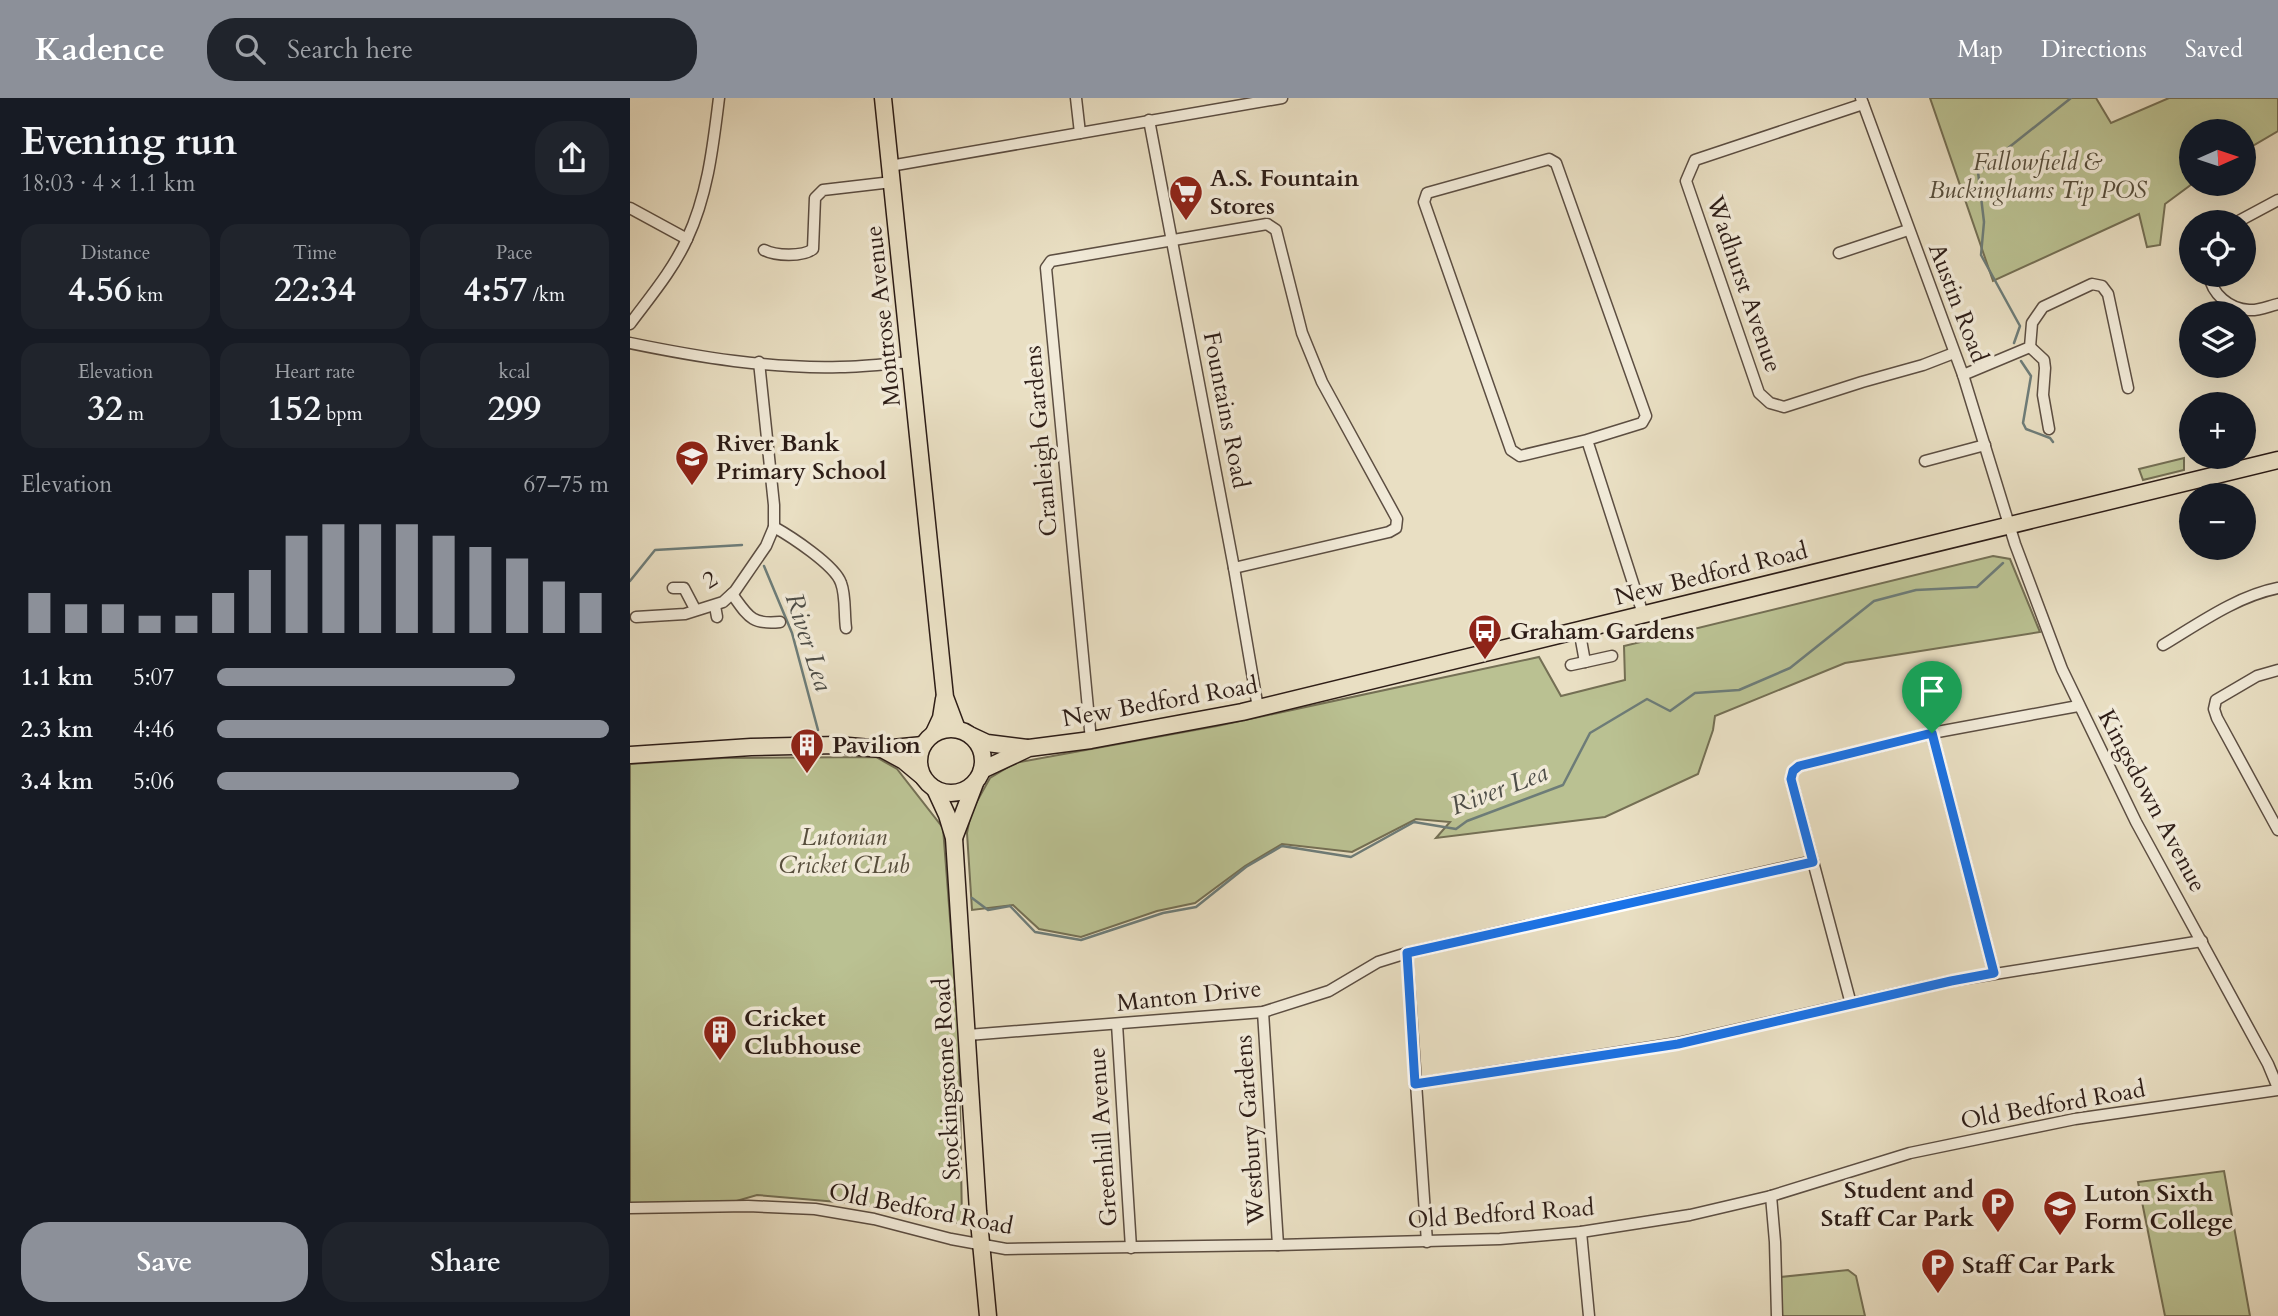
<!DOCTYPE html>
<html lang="en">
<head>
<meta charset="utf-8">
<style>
	body { margin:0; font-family:Cardo,serif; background:#20242c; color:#f1f3f6; height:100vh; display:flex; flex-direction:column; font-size:26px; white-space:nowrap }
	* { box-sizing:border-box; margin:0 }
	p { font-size:23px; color:#9ea1a6 }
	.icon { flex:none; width:38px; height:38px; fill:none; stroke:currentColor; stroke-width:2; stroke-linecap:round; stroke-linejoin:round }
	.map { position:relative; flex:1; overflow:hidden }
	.side { display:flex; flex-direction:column; background:#171b24; width:630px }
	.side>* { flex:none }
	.needle { width:46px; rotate:87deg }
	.buttons { position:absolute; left:1549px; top:21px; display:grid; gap:14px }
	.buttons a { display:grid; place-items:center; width:77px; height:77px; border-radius:50%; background:#171b24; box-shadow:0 7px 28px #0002; font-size:35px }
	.pin { position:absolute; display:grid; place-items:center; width:60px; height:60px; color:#fff; margin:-72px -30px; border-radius:50% 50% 50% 0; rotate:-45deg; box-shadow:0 0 7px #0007 }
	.pin .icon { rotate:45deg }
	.round { display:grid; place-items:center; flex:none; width:74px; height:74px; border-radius:28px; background:#20242c }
	.headline { display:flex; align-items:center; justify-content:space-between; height:119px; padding:0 21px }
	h1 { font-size:38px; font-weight:800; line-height:52px }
	.figures { display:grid; grid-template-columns:repeat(3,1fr); gap:10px; height:119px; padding:7px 21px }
	.figures div { display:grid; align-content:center; border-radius:18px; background:#20242c; text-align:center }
	.figures b { font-size:35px; font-weight:800 }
	.figures small { font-size:19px; font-weight:400 }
	.figures p { font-size:19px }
	.chart { height:196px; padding:14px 21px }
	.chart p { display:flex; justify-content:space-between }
	.chart svg { width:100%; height:126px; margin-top:7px; stroke:#8c9099; stroke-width:6 }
	.button { display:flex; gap:14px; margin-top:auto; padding:14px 21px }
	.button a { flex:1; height:80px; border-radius:28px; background:#8c9099; color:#fff; font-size:28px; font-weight:800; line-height:80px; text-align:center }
	.button a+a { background:#20242c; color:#f1f3f6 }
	ul { padding:0 21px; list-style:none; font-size:23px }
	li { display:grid; grid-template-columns:112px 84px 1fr; align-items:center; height:52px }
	li i { height:18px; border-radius:9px; background:#8c9099 }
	header { display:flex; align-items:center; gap:42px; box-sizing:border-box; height:98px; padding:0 35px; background:#8c9099; color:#fff }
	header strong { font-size:33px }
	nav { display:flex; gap:38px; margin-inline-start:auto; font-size:24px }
	.search { width:490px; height:63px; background:#20242c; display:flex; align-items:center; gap:18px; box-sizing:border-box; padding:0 24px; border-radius:28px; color:#9ea1a6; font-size:26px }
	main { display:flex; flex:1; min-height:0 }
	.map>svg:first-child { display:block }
	.green { fill:#bac192; stroke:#746f54; stroke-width:2 }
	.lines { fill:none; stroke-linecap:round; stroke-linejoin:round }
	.stream { stroke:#6d7c78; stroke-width:2.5 }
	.minor-casing { stroke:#5c4e42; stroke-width:13 }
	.primary-casing { stroke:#2d1d17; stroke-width:19 }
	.trunk-casing { stroke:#2d1d17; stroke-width:19 }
	.minor { stroke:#f1ead8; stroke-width:10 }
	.primary { stroke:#e9dfc3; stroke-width:16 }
	.trunk { stroke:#e9dfc3; stroke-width:16 }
	.route-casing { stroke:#fff; stroke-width:14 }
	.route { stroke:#1a73e8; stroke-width:9 }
	.labels { text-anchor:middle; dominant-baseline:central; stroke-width:7; stroke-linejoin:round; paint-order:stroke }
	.park-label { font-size:24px; font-style:italic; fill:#574e3c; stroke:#f1ead8 }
	.poi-label { font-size:24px; font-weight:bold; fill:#2d1d17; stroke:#f1ead8; text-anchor:start }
	.street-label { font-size:24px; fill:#2d1d17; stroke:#f1ead8 }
	.water-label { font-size:26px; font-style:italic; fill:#4d4d47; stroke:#f1ead8 }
</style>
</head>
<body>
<header>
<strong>Kadence</strong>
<div class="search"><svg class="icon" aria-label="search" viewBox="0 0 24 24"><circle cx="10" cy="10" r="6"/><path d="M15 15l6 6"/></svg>Search here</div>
<nav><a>Map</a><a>Directions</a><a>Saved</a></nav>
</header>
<main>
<section class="side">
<div class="headline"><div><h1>Evening run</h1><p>18:03 · 4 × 1.1 km</p></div><a class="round"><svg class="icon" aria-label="share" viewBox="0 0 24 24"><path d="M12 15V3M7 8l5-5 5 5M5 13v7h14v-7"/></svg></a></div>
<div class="figures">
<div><p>Distance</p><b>4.56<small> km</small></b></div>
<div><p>Time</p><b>22:34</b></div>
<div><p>Pace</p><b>4:57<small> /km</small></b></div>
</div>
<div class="figures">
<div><p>Elevation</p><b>32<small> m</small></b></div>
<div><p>Heart rate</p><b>152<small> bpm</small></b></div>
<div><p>kcal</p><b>299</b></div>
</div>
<div class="chart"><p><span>Elevation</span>67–75 m</p>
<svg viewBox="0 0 160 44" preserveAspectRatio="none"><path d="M5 44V30M15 44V34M25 44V34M35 44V38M45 44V38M55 44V30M65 44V22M75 44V10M85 44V6M95 44V6M105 44V6M115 44V10M125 44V14M135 44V18M145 44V26M155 44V30"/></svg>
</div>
<ul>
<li><b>1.1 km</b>5:07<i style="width:76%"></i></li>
<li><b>2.3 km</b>4:46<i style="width:100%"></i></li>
<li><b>3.4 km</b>5:06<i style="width:77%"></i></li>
</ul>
<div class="button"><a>Save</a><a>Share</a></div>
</section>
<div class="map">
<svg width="1648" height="1218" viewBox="0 0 1648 1218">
	<rect width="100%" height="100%" fill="#e9dfc3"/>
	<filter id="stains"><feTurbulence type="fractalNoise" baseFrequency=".00286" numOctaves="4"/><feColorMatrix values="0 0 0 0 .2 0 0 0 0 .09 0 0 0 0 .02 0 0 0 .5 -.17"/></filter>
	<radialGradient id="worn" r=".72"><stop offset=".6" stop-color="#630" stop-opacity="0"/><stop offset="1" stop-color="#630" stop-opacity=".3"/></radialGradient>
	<!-- green -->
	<g class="green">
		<polygon points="1300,0 1466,0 1481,25 1539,0 1648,0 1648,33 1614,53 1614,33 1561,33 1562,86 1535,106 1530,147 1517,149 1509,116 1363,183"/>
		<polygon points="1554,360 1554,372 1513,382 1509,371"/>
		<polygon points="1363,458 1380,461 1410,534 1215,565 1085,618 1083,632 1068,676 975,719 806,740 820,724 786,721 722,754 652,746 615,768 565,805 527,813 451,839 409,831 383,807 342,812 337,735 341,714 360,680 385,665 587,628 909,559 931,598 995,582 994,548"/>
		<polygon points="246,659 267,671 313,730 329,936 332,1126 231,1106 127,1097 86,1109 0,1105 0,666 93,660"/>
		<polygon points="1594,1073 1620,1218 1535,1218 1508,1084"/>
		<polygon points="1218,1172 1226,1178 1235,1218 1151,1218 1151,1179"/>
	</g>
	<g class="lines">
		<!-- stream -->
		<g class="stream">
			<polyline points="1384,245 1390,228 1351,157 1354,124 1348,74 1441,0"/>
			<polyline points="1391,263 1401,278 1393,325 1396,331 1420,340 1423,344"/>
			<polyline points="134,468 162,535 188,632"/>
			<polyline points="0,483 25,452 112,447"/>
			<polyline points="342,800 358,812 380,808 405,834 451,842 533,815 566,809 616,769 652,748 721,759 784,724 826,731 837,723 933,687 960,635 1017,601 1040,613 1065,595 1109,592 1160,570 1244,503 1286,492 1347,489 1373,465"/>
		</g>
		<!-- minor casing -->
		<g class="minor-casing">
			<g id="minor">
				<polyline points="446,0 450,35"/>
				<polyline points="1231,0 1333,277 1385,446 1432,571 1506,724 1638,966 1648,990"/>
				<polyline points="1233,6 1065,62 1056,83 1129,295 1140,305 1154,309 1232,284 1293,267 1324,255"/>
				<polyline points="519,22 604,470 628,610"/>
				<polyline points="260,68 652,0"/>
				<polyline points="0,110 57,141"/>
				<polyline points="1607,124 1648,102"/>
				<path d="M 134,152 C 145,158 173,159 183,151 L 185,100 L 193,92 L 262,84"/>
				<polyline points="1209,155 1278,132"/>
				<path d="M 1579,177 C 1582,196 1599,211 1619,212 C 1628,213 1639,208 1648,206"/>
				<path d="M 0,226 C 20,199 43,172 57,141 C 78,96 83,48 89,0"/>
				<path d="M 0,245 C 68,259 140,271 210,269 C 234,269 257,266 280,264"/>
				<polyline points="1400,249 1414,262 1415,270 1413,297 1419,331"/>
				<path d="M 129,264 L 144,407 L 144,429 C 160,438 205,467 211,485 C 216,498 214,516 216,530"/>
				<polyline points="1333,277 1400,249 1402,225 1413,209 1462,186 1472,188 1478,196 1498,290"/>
				<polyline points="957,342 890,358 881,352 794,104 797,95 919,61 926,65 1016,318 1012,325 957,342 1013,516"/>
				<polyline points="1295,363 1355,347"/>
				<polyline points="43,490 54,490 65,511"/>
				<path d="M 102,496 C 118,518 121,527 150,524"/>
				<polyline points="85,508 87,519"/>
				<polyline points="6,519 55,516 93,504 105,493 136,448 144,429"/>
				<polyline points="949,531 955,564 982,558"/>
				<path d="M 1533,547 C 1568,526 1607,498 1648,490"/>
				<polyline points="941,567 955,564"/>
				<polyline points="1648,572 1627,578 1586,602 1584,611 1587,620 1648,732"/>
				<polyline points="1302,635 1364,875"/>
				<polyline points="461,642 416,170 421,163 637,126 646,132 672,235 692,284 767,421 766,430 759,434 604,470"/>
				<polyline points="777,855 797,1144"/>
				<polyline points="1221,906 1161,681 1163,673 1169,668 1302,635 1448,608"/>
				<polyline points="633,914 648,1147"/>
				<polyline points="487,926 501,1150"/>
				<polyline points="338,937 633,914 699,893 748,864 777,855 1183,763"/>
				<polyline points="785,986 1048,945 1321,883 1572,843"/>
				<polyline points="1141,1098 1145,1144 1147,1218"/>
				<polyline points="0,1110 118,1108 185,1111 244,1121 321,1141 376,1151 648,1147 870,1141 951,1134 1060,1117 1141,1098 1280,1055 1445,1021 1648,992"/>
				<polyline points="951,1134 959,1218"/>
			</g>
		</g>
		<!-- primary casing -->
		<g class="primary-casing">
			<g id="primary">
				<polyline points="253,0 315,599 327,631"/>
				<polyline points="304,635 311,620 314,601"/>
				<polyline points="305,691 317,717 324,740 348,1113 358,1218"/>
				<polyline points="324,740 345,685"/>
			</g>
		</g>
		<!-- trunk casing -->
		<g class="trunk-casing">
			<g id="trunk">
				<circle cx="321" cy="663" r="32"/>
				<polyline points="342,638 357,645 397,650"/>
				<polyline points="252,651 274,663 292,678"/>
				<polyline points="0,657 121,649 207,647 252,651 293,647"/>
				<polyline points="352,672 399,650 461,642 612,614 1648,362"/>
			</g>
		</g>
		<!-- minor -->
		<use href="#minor" class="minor"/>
		<!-- primary -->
		<use href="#primary" class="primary"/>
		<!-- trunk -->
		<use href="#trunk" class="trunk"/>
	</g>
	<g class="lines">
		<!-- route casing -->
		<g class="route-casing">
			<polygon id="route" points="1302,635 1364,875 1321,883 1048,946 785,986 777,855 1183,764 1161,681 1163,673 1169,668"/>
		</g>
		<!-- route -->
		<use href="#route" class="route"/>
	</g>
	<!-- icons -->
	<defs>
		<g id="supermarket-pin" transform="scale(1.75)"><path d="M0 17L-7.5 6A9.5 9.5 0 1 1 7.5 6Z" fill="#8f2418" stroke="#f1ead8"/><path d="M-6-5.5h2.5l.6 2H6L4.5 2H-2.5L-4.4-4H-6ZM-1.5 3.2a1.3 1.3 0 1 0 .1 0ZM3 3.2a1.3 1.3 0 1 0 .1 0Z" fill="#fff"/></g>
		<g id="school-pin" transform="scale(1.75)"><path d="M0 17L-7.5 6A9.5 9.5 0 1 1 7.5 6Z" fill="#8f2418" stroke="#f1ead8"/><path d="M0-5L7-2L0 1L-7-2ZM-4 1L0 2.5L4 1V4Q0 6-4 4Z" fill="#fff"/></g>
		<g id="bus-pin" transform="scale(1.75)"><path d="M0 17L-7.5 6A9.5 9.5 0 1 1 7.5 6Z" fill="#8f2418" stroke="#f1ead8"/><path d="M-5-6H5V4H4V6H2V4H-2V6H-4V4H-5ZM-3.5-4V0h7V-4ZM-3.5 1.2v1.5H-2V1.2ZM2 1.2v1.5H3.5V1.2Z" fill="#fff"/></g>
		<g id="building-pin" transform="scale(1.75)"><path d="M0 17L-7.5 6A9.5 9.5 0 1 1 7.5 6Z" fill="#8f2418" stroke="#f1ead8"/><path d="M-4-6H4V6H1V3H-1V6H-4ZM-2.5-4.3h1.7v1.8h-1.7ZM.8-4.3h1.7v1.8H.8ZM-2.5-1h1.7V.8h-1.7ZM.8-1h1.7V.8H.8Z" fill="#fff"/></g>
		<g id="parking-pin" transform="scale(1.75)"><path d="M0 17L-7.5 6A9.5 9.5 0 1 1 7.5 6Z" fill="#8f2418" stroke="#f1ead8"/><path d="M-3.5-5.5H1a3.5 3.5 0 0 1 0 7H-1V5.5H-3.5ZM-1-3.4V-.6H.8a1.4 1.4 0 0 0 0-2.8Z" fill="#fff"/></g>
		<g id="university-pin" transform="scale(1.75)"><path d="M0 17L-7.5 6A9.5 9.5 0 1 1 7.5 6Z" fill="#8f2418" stroke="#f1ead8"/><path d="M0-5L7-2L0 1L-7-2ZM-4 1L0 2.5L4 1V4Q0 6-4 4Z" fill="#fff"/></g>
	</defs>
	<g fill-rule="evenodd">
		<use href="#supermarket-pin" x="556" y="94"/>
		<use href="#school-pin" x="62" y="359"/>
		<use href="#bus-pin" x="855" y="533"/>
		<use href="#building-pin" x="177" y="647"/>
		<use href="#building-pin" x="90" y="934"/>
		<use href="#parking-pin" x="1368" y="1106"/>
		<use href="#university-pin" x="1430" y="1109"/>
		<use href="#parking-pin" x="1308" y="1167"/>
	</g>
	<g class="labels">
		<!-- park labels -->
		<g class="park-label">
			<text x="1408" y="64">Fallowfield &amp;<tspan x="1408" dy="28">Buckinghams Tip POS</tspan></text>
			<text x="214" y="739">Lutonian<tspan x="214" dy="28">Cricket CLub</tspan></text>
		</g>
		<!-- poi labels -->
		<g class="poi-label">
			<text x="580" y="80">A.S. Fountain<tspan x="580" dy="28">Stores</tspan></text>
			<text x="86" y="345">River Bank<tspan x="86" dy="28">Primary School</tspan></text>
			<text x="880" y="533">Graham Gardens</text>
			<text x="202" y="647">Pavilion</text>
			<text x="114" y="920">Cricket<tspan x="114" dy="28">Clubhouse</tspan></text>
			<text x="1344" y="1092" text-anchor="end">Student and<tspan x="1344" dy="28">Staff Car Park</tspan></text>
			<text x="1454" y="1095">Luton Sixth<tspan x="1454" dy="28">Form College</tspan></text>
			<text x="1332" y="1167">Staff Car Park</text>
		</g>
		<!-- street labels -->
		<g class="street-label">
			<text transform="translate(1114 186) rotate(71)">Wadhurst Avenue</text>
			<text transform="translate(1328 205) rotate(69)">Austin Road</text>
			<text transform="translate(253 218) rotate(-96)">Montrose Avenue</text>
			<text transform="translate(596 312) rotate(79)">Fountains Road</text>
			<text transform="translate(411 343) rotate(-95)">Cranleigh Gardens</text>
			<text transform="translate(1081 476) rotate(-14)">New Bedford Road</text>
			<text transform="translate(80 482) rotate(-32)">2</text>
			<text transform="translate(530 604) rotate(-10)">New Bedford Road</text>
			<text transform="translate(1522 703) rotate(62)">Kingsdown Avenue</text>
			<text transform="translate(559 898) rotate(-6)">Manton Drive</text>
			<text transform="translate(317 981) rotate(-93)">Stockingstone Road</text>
			<text transform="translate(1423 1007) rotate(-10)">Old Bedford Road</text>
			<text transform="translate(620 1032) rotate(-94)">Westbury Gardens</text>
			<text transform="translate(473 1039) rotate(-94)">Greenhill Avenue</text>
			<text transform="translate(291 1111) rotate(11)">Old Bedford Road</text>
			<text transform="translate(871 1116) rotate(-4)">Old Bedford Road</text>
		</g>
		<!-- water labels -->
		<g class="water-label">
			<text transform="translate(179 544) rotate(72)">River Lea</text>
			<text transform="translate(869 691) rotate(-21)">River Lea</text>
		</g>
	</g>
	<rect width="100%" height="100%" filter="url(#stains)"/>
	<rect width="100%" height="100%" fill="url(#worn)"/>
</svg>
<div class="buttons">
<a><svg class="needle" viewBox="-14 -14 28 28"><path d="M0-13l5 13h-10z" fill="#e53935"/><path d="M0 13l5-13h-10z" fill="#9ea1a6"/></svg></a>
<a><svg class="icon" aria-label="locate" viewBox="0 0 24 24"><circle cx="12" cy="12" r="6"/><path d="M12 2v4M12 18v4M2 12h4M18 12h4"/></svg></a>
<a><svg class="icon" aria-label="layers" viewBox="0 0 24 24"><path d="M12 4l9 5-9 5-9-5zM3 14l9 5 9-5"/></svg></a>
<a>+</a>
<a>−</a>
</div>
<div class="pin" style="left:1302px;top:635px;background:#1e9e55"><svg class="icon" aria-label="arrive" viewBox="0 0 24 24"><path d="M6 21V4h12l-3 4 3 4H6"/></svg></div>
</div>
</main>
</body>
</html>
